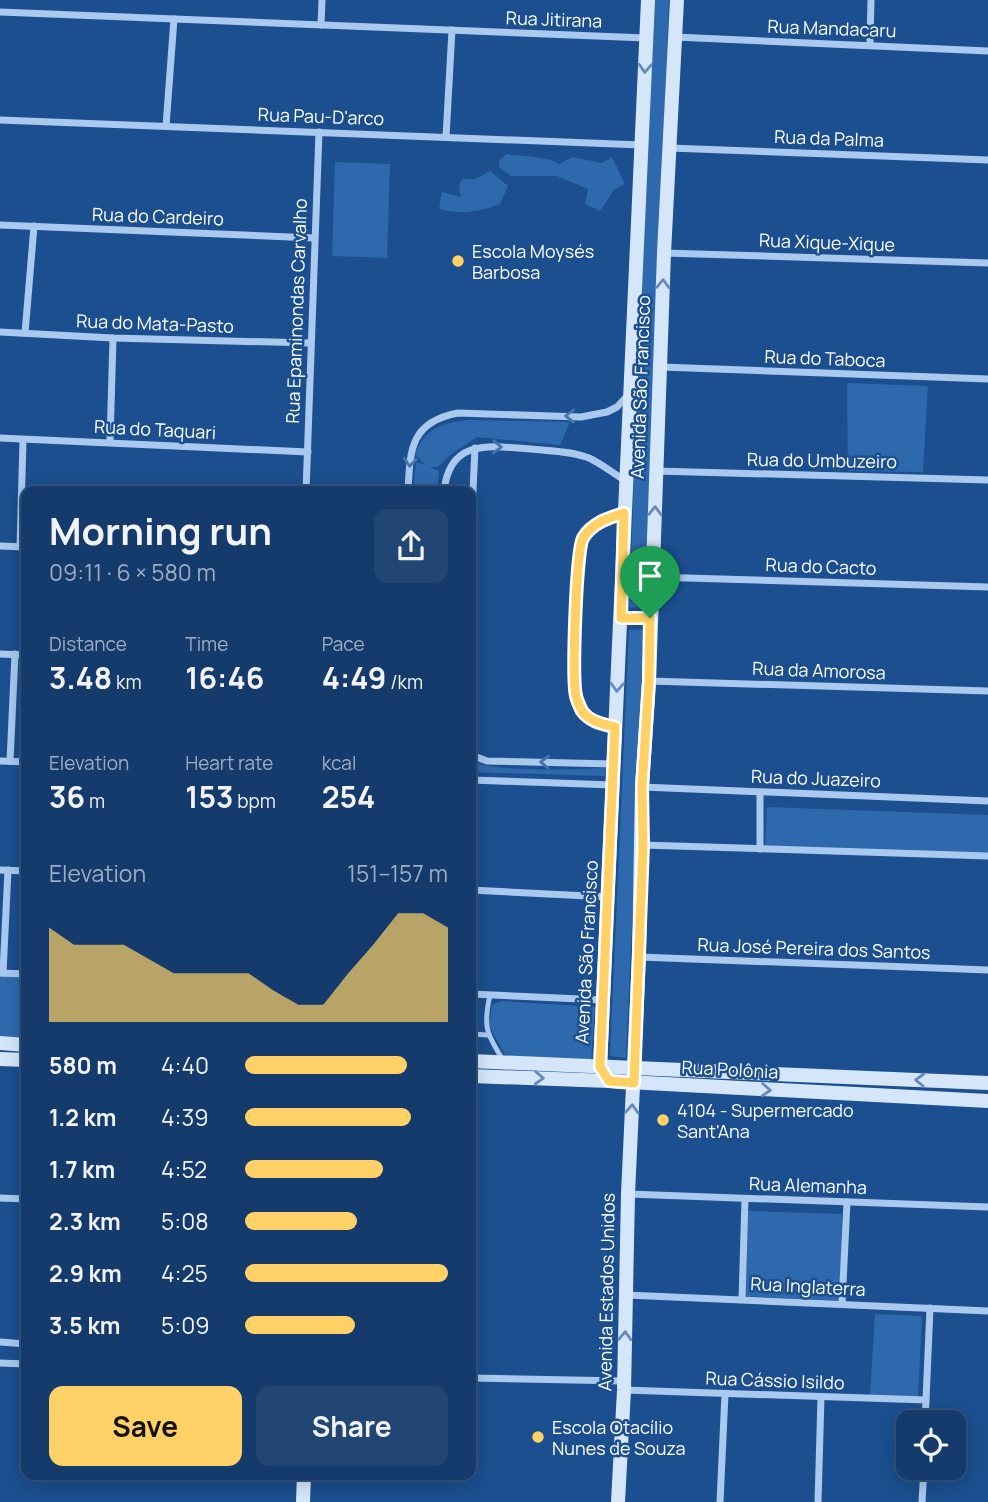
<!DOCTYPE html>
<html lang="en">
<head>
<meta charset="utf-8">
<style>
	body { margin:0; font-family:Manrope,sans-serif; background:#214673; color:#f1f3f6; height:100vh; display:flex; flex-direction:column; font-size:26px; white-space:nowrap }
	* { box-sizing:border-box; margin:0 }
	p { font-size:23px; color:#9dadc1 }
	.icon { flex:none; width:38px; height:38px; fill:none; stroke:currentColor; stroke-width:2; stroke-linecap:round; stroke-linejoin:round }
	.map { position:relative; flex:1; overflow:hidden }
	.details { position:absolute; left:21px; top:486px; width:455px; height:994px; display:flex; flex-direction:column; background:#143b6b; border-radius:14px; box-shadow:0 4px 18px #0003,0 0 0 2px #33557e }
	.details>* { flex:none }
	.controls { position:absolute; left:896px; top:1410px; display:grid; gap:14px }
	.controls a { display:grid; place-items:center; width:70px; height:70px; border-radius:14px; background:#143b6b; box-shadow:0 4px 18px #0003,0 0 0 2px #33557e; font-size:35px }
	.pin { position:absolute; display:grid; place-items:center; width:60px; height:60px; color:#fff; margin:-72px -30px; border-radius:50% 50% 50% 0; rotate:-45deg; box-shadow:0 0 7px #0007 }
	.pin .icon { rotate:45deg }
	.round { display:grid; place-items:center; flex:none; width:74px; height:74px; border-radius:14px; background:#214673 }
	.overview { display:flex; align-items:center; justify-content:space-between; height:119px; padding:0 28px }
	h1 { font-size:38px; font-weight:700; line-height:52px }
	.stats { display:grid; grid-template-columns:repeat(3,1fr); gap:10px; height:119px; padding:7px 28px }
	.stats div { display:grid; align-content:center }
	.stats b { font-size:30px; font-weight:700 }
	.stats small { font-size:19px; font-weight:400 }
	.stats p { font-size:19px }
	.chart { height:196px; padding:14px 28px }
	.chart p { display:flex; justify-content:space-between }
	.chart svg { width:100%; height:126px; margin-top:7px; fill:#ffd166; opacity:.7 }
	.cta { display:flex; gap:14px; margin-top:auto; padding:14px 28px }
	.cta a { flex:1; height:80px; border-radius:14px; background:#ffd166; color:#111; font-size:28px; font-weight:700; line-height:80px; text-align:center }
	.cta a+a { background:#214673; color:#f1f3f6 }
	ul { padding:0 28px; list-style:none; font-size:23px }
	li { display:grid; grid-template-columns:112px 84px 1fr; align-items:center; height:52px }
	li i { height:18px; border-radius:9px; background:#ffd166 }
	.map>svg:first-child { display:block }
	.green { fill:#2e69ad }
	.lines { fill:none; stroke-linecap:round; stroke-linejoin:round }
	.lane { stroke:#a9c9ee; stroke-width:5 }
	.street { stroke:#a9c9ee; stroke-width:7 }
	.secondary { stroke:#d6e6fa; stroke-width:14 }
	.oneway { stroke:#668bba }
	.oneway2 { stroke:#4674ac }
	.route-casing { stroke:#fff; stroke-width:14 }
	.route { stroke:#ffd166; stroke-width:9 }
	.poi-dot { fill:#ffd166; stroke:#1b4f8f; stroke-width:2.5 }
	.labels { text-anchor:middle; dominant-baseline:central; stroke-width:5; stroke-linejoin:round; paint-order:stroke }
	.street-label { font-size:18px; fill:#fff; stroke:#1b4f8f }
	.poi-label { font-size:18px; fill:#fff; stroke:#1b4f8f; text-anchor:start }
</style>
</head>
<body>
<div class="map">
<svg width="988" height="1502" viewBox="0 0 988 1502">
	<rect width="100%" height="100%" fill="#1b4f8f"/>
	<!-- green -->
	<g class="green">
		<polygon points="653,0 669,0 645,608 629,607"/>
		<path d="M 507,154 C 522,157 548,156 559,164 L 573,157 L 602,163 L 612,157 L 625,184 L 614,190 L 600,211 L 585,204 L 588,189 L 556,176 L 511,176 L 499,167 L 499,160 Z"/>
		<polygon points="335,162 390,164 387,258 332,256"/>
		<path d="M 490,171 L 508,186 L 500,204 C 479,212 461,215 439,209 L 442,192 L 461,197 L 459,186 L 462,179 L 475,179 Z"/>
		<polygon points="847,383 928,386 923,472 848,471"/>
		<path d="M 470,420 L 570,422 L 560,445 L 477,437 L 450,455 L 438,467 L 430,467 L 439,471 L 437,492 L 413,492 L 416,462 L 425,465 L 415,454 C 427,426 442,423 470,420 Z"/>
		<polygon points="645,629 626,1058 610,1056 629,630"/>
		<path d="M 471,759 C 484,774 582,769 606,768 L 605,776 L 471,772 Z"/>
		<polygon points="767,807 988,815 988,855 765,846"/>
		<polygon points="0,975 26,977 26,1042 0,1041"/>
		<polygon points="502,1001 595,1007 591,1062 507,1058 489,1026 492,1005"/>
		<polygon points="748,1211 842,1214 840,1301 745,1296"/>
		<polygon points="875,1314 922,1316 918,1398 870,1396"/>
	</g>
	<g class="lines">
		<!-- lane -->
		<g class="lane">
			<path d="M 490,995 C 483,1026 486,1033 503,1060"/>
			<polyline points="471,1034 488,1035"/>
		</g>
		<!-- street -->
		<g class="street">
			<polyline points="0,12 646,38"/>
			<polyline points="321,25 322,0"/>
			<polyline points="675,37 988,51"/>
			<polyline points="870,44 871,0"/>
			<polyline points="0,120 641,145"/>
			<polyline points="166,126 174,19"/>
			<polyline points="446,137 452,30"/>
			<polyline points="670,148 988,160"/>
			<polyline points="0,225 314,238"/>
			<polyline points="664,253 988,263"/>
			<polyline points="0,332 113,338 310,343"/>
			<polyline points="25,333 34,226"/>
			<polyline points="661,367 988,379"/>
			<polyline points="0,438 308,452"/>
			<polyline points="110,442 113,338"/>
			<polyline points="656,471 988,480"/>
			<polyline points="306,492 319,132"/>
			<path d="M 408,492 C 410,450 410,422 458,413 L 581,417 L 607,412 L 617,407 L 628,395"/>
			<path d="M 444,492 C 449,438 490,446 531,449 C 550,451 571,451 589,458 C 602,464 614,474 626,481"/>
			<polyline points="471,533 475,448"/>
			<polyline points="0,546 26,547"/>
			<polyline points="20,547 23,440"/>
			<polyline points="653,577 988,587"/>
			<polyline points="621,618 650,618"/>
			<polyline points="0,654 26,655"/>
			<polyline points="649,681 988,691"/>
			<path d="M 615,727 C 602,723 590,722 582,710 C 580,706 577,700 576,695 C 572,678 576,551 584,538 C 593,523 608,518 624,513"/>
			<polyline points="471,755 487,761 613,764"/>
			<polyline points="0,761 26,762"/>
			<polyline points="10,761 15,654"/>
			<polyline points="471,780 613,785"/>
			<polyline points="642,787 988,801"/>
			<polyline points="760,792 760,849"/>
			<polyline points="643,845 988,856"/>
			<polyline points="0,870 26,871"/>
			<polyline points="471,890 608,897"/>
			<polyline points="639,957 988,970"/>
			<polyline points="0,973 26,974"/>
			<polyline points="3,973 8,870"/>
			<polyline points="471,994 602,1000"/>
			<polyline points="628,1194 988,1207"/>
			<polyline points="0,1198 26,1199"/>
			<polyline points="626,1295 988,1311"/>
			<polyline points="742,1299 745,1199"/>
			<polyline points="842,1304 847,1202"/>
			<polyline points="0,1342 26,1344"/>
			<polyline points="0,1363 26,1364"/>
			<polyline points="471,1378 624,1381"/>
			<polyline points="624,1390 926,1400"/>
			<polyline points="925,1423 930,1308"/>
			<polyline points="720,1502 725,1394"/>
			<polyline points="818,1502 821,1397"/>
			<polyline points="922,1502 924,1468"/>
		</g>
		<!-- secondary -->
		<g class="secondary">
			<polyline points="0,1043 26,1045"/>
			<polyline points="0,1059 26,1060"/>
			<polyline points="471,1061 988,1083"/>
			<polyline points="471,1076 609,1081 988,1101"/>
			<polyline points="609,1081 600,1067 648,0"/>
			<polyline points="303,1502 304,1475"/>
			<polyline points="618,1502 624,1390 628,1194 639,957 642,787 649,681 664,253 677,0"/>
		</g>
	</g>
	<!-- one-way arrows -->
	<defs><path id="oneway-chevron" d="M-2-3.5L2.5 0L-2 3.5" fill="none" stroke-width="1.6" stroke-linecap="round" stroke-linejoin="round" transform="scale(1.75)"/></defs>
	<g class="oneway">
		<use href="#oneway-chevron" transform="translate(645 68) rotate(93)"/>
		<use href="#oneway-chevron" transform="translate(663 284) rotate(-88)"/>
		<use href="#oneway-chevron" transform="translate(655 511) rotate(-89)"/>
		<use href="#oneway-chevron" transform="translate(617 687) rotate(93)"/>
		<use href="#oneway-chevron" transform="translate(539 1078) rotate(2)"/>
		<use href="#oneway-chevron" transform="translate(920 1080) rotate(-178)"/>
		<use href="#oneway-chevron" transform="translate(766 1090) rotate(3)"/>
		<use href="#oneway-chevron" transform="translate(632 1109) rotate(-87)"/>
		<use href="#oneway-chevron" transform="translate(625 1336) rotate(-88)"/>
	</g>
	<g class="oneway2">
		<use href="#oneway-chevron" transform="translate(570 416) rotate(-179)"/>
		<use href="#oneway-chevron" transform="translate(497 447) rotate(2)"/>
		<use href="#oneway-chevron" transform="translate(410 462) rotate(95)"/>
		<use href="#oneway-chevron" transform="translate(545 762) rotate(-178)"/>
	</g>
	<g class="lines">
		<!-- route casing -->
		<g class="route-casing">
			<path id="route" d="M 624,513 L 621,618 L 650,618 L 649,681 L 642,787 L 643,845 L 634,1083 L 609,1081 L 600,1067 L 615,727 C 602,724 590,722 582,711 C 580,707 577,700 576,696 C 572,678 576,551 583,538 C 592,523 608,518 624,513 Z"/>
		</g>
		<!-- route -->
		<use href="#route" class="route"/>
	</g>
	<!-- markers -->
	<g class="poi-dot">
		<circle cx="458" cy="261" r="7"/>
		<circle cx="663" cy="1120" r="7"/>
		<circle cx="538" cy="1437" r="7"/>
	</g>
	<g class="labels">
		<!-- street labels -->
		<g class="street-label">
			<text transform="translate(554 19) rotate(2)">Rua Jitirana</text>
			<text transform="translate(832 28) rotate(2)">Rua Mandacaru</text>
			<text transform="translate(321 116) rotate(2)">Rua Pau-D'arco</text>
			<text transform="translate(829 138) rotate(2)">Rua da Palma</text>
			<text transform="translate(158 216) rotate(2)">Rua do Cardeiro</text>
			<text transform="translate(827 242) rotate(2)">Rua Xique-Xique</text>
			<text transform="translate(296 311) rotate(-88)">Rua Epaminondas Carvalho</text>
			<text transform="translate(155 323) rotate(2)">Rua do Mata-Pasto</text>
			<text transform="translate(825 358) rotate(2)">Rua do Taboca</text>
			<text transform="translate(640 387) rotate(-88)">Avenida São Francisco</text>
			<text transform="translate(155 429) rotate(3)">Rua do Taquari</text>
			<text transform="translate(822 460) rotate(1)">Rua do Umbuzeiro</text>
			<text transform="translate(821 566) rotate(2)">Rua do Cacto</text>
			<text transform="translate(819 670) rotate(2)">Rua da Amorosa</text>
			<text transform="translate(816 778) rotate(2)">Rua do Juazeiro</text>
			<text transform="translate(814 948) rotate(2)">Rua José Pereira dos Santos</text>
			<text transform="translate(586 952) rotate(-87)">Avenida São Francisco</text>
			<text transform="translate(730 1069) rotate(3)">Rua Polônia</text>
			<text transform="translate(808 1185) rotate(2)">Rua Alemanha</text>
			<text transform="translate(808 1286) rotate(3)">Rua Inglaterra</text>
			<text transform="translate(606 1292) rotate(-89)">Avenida Estados Unidos</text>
			<text transform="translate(775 1380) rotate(2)">Rua Cássio Isildo</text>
		</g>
		<!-- poi labels -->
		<g class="poi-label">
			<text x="472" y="251">Escola Moysés<tspan x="472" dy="21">Barbosa</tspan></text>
			<text x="677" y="1110">4104 - Supermercado<tspan x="677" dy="21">Sant'Ana</tspan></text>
			<text x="552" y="1427">Escola Otacílio<tspan x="552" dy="21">Nunes de Souza</tspan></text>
		</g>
	</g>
</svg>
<div class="controls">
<a><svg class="icon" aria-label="locate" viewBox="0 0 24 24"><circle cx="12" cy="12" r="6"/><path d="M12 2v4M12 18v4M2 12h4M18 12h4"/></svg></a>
</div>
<div class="pin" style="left:650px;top:618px;background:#1e9e55"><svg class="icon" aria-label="arrive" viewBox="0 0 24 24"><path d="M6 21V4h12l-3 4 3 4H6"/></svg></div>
<section class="details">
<div class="overview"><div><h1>Morning run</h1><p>09:11 · 6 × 580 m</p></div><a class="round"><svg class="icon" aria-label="share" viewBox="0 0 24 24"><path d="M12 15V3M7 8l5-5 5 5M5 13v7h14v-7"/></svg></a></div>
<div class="stats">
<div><p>Distance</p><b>3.48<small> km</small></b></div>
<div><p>Time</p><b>16:46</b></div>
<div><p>Pace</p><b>4:49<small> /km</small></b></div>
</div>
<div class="stats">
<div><p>Elevation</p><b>36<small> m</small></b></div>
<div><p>Heart rate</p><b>153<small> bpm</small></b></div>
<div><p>kcal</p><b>254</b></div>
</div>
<div class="chart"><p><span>Elevation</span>151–157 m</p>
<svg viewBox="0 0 160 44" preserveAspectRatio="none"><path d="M0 44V11L10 17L20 17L30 17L40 22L50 27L60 27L70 27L80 27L90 33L100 38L110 38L120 27L130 17L140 6L150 6L160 11V44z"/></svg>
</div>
<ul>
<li><b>580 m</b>4:40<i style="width:80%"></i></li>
<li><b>1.2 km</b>4:39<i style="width:82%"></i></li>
<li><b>1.7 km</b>4:52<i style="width:68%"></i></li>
<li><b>2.3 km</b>5:08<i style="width:55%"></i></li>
<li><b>2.9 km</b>4:25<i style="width:100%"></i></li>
<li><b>3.5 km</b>5:09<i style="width:54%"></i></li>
</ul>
<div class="cta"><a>Save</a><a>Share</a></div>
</section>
</div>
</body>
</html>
